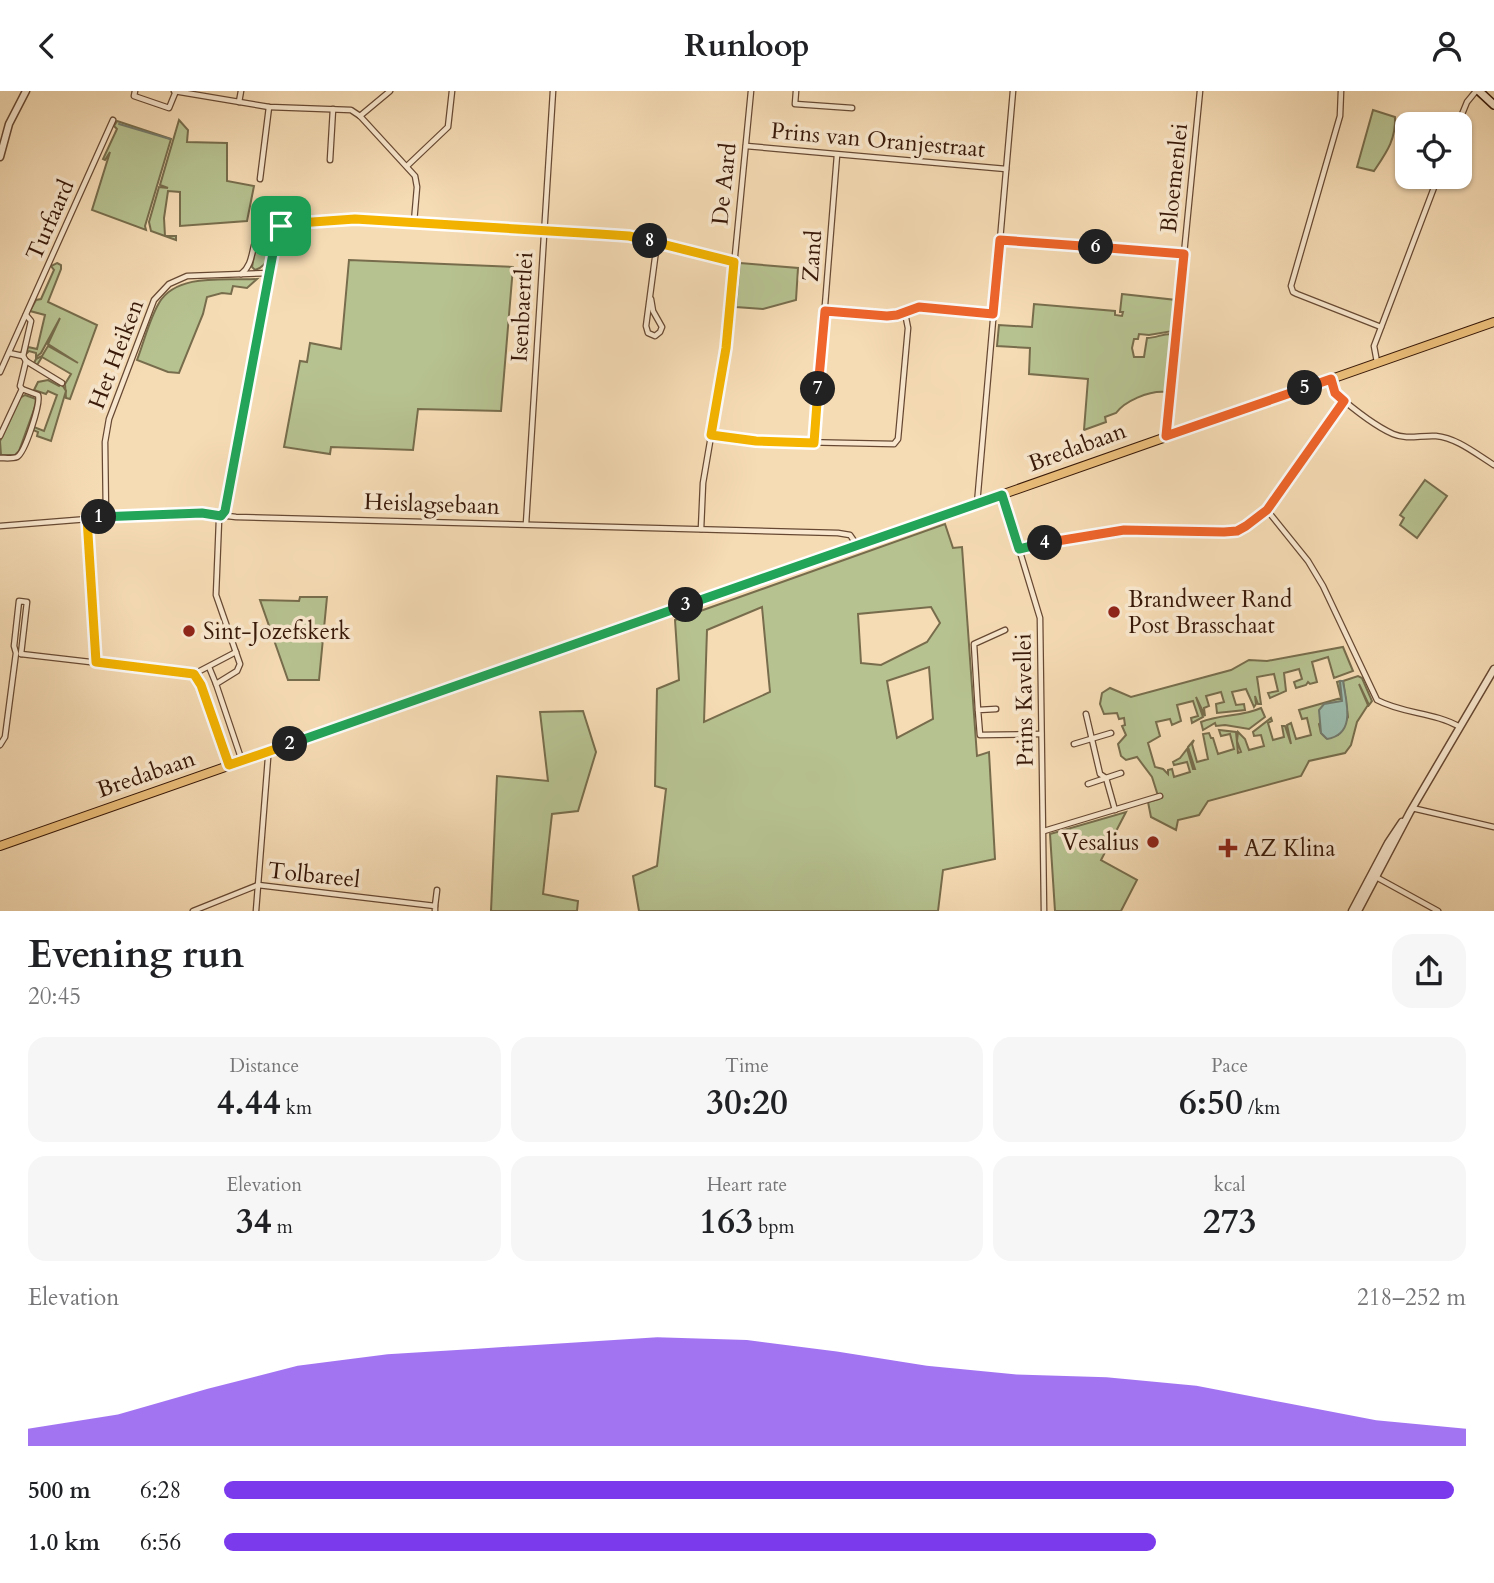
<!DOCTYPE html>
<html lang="en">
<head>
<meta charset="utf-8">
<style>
	body { margin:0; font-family:Cardo,serif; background:#f6f6f6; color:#202124; height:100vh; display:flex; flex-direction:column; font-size:26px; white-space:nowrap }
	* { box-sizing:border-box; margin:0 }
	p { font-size:23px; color:#757577 }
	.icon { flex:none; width:38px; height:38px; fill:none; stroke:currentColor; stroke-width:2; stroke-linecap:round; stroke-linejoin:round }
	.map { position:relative; height:820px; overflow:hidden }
	.drawer { display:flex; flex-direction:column; background:#fff; flex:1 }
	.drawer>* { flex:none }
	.tools { position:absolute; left:1395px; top:21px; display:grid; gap:14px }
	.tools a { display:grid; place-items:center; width:77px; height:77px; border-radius:14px; background:#fff; box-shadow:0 2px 5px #0004; font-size:35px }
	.pin { position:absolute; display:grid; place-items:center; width:60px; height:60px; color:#fff; margin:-30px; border-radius:14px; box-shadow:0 4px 10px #0006 }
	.km { position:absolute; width:35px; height:35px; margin:-18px; border-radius:50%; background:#222; color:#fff; font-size:19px; line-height:35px; text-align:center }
	.round { display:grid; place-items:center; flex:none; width:74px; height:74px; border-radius:21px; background:#f6f6f6 }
	.overview { display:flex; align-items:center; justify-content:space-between; height:119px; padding:0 28px }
	h1 { font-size:38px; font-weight:800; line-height:52px }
	.stats { display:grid; grid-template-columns:repeat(3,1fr); gap:10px; height:119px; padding:7px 28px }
	.stats div { display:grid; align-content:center; border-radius:18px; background:#f6f6f6; text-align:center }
	.stats b { font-size:35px; font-weight:800 }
	.stats small { font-size:19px; font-weight:400 }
	.stats p { font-size:19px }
	.chart { height:196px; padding:14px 28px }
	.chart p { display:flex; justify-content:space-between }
	.chart svg { width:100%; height:126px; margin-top:7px; fill:#7c3aed; opacity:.7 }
	ul { padding:0 28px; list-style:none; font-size:23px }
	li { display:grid; grid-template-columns:112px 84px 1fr; align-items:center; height:52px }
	li i { height:18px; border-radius:9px; background:#7c3aed }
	header { display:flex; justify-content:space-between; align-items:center; height:91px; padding:0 28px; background:#fff; font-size:32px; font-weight:800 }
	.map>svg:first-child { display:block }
	.green { fill:#b7c291; stroke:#776d4c; stroke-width:2; fill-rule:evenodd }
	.water { fill:#9dbcae; stroke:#747a6c; stroke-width:2 }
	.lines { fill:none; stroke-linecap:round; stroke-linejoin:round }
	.stream { stroke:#747a6c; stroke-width:2 }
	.minor-casing { stroke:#674933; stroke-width:7 }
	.tertiary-casing { stroke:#674933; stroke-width:9 }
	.secondary-casing { stroke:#371808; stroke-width:10 }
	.primary-casing { stroke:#371808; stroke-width:10 }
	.minor { stroke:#f9e8cf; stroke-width:4.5 }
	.tertiary { stroke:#f9e8cf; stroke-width:6 }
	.secondary { stroke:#f9e8cf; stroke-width:7 }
	.primary { stroke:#ebbe7a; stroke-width:8 }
	.split-1-casing { stroke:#fff; stroke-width:14 }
	.split-2-casing { stroke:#fff; stroke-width:14 }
	.split-3-casing { stroke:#fff; stroke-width:14 }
	.split-4-casing { stroke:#fff; stroke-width:14 }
	.split-5-casing { stroke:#fff; stroke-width:14 }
	.split-6-casing { stroke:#fff; stroke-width:14 }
	.split-7-casing { stroke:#fff; stroke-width:14 }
	.split-8-casing { stroke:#fff; stroke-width:14 }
	.split-9-casing { stroke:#fff; stroke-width:14 }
	.split-1 { stroke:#22a559; stroke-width:9 }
	.split-2 { stroke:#f5b400; stroke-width:9 }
	.split-3 { stroke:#22a559; stroke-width:9 }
	.split-4 { stroke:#22a559; stroke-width:9 }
	.split-5 { stroke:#f0652b; stroke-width:9 }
	.split-6 { stroke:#f0652b; stroke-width:9 }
	.split-7 { stroke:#f0652b; stroke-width:9 }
	.split-8 { stroke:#f5b400; stroke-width:9 }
	.split-9 { stroke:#f5b400; stroke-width:9 }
	.poi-dot { fill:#8f2418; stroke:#f9e8cf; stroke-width:2.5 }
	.labels { text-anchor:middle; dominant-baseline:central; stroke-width:7; stroke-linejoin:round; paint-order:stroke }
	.street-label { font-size:23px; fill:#371808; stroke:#f9e8cf }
	.poi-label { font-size:23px; fill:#371808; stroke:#f9e8cf; text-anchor:start }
</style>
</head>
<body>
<header><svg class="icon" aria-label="back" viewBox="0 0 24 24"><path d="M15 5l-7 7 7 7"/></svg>Runloop<svg class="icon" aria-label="person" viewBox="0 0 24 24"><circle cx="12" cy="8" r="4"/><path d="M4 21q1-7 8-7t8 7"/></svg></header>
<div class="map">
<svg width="1494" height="820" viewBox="0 0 1494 820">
	<rect width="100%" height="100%" fill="#f6dcb5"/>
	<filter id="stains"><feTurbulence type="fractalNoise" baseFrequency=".00286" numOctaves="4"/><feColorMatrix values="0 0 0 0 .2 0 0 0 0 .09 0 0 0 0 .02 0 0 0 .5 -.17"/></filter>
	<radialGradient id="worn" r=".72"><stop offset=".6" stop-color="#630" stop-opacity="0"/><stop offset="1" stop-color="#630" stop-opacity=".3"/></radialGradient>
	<!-- green -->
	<g class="green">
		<path d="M 1373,19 L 1395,26 C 1396,49 1386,62 1374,80 L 1357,76 Z"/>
		<polygon points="179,29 188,39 187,51 227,52 227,90 254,95 247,130 180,135 180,101 168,100 164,127 165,145 176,145 176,149 151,140 149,131 159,96 168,97 160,94"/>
		<polygon points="117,30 171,48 145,135 146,139 92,119 110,61 105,69 103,68 117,38 114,35"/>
		<path d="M 269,137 L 272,137 C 277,150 270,175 255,179 L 252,176 C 255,162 255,144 269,137 Z"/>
		<polygon points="349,169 513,176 501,320 418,318 413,359 331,356 330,363 284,356 300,270 307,271 310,252 341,258"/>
		<polygon points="57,172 61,174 61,178 48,211 97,234 70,308 66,307 65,293 71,283 42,266 37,274 34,272 36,268 42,265 48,255 78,272 48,253 60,227 41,262 36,266 36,262 29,260 26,263 28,256 37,258 45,224 30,220 36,209 41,208 54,179 51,175"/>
		<polygon points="740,172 798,177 796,209 763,218 736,216"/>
		<path d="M 257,188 L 247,197 L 233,195 L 231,203 L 222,202 L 207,206 L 203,223 L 179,282 L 168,281 L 137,269 C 144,251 149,229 159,212 C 177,181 228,190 257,188 Z"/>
		<path d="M 1122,203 L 1176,209 L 1173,240 L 1149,244 L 1139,243 L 1138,248 L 1134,248 L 1132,257 L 1134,266 L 1144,266 L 1147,247 C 1157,247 1163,242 1173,243 L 1167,301 C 1148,299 1124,311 1116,322 L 1105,326 L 1106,331 L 1084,339 L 1088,288 L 1029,283 L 1030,257 L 997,255 L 999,234 L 1032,236 L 1034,213 L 1115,220 L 1115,224 L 1122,225 L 1123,221 L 1120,221 Z"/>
		<polygon points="48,289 59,295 61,292 66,300 51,350 37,345 38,341 33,339 34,336 44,340 57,304 48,300 46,303 34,299 38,291"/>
		<polygon points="25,304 36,308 36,313 19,360 15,364 1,364 0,350 20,307"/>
		<polygon points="1425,389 1447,405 1417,447 1400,434 1404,427 1400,424"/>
		<path d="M 945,433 L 953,457 L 962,456 L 977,665 L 989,661 L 995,768 L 943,779 L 938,820 L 639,820 L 633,785 L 657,775 L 666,698 L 655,695 L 657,598 L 679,589 L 675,529 ZM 762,516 L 770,601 L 704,631 L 707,539 ZM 931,516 L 940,532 L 927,551 L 881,574 L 861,572 L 858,523 ZM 929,576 L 933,628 L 897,647 L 887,590 Z"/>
		<polygon points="300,506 327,506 319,589 288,589 260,509 299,510"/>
		<polygon points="1343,556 1353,580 1334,587 1328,566 1312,571 1317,591 1310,593 1308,591 1306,594 1296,597 1294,591 1302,588 1299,578 1284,582 1286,600 1270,607 1268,602 1278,600 1274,583 1257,586 1261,613 1258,613 1255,605 1256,613 1254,616 1246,598 1232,601 1236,614 1244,613 1245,619 1217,622 1216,613 1224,611 1221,601 1206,605 1209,615 1204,617 1205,625 1196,606 1203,626 1192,632 1191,627 1198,625 1193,610 1177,614 1181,630 1172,634 1170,628 1156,631 1160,645 1148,652 1155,676 1163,678 1168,683 1168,679 1172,678 1174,686 1190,681 1187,671 1174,674 1173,671 1180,667 1187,658 1193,678 1195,678 1188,656 1194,649 1192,653 1197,671 1208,668 1203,643 1209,642 1211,647 1213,647 1218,663 1234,658 1230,643 1221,645 1219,639 1236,641 1238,662 1241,661 1237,650 1238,641 1245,648 1249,659 1264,655 1261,644 1254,645 1253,641 1271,627 1272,630 1268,632 1273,649 1284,646 1282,635 1285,635 1291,653 1287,634 1291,632 1296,648 1311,644 1307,627 1302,628 1299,619 1341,607 1337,591 1340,590 1342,610 1319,633 1321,642 1326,647 1338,644 1348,626 1343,590 1358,585 1362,587 1372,610 1369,614 1359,593 1368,614 1357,631 1351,654 1345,662 1309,670 1301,685 1208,710 1199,724 1178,729 1176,739 1151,726 1148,711 1159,708 1152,686 1137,666 1126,669 1121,665 1118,653 1126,644 1122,635 1125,634 1124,627 1119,628 1117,622 1104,623 1100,613 1102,602 1110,597 1131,606 1231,579 1249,569 1267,570"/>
		<path d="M 1261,617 L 1265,626 L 1249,638 L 1225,634 L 1216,635 L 1215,632 L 1203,639 L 1201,631 C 1220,623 1242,626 1261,617 Z"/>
		<polygon points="583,620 596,661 578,720 552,723 543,803 578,810 577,820 491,820 497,685 548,690 540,621"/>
		<polygon points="1126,721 1101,769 1137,789 1121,820 1055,820 1050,743"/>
	</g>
	<!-- water -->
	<path class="water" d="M 1340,590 L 1343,590 C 1346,610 1357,643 1327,648 L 1321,642 L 1319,619 L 1324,613 L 1342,610 Z"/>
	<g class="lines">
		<!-- stream -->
		<polyline class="stream" points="119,33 170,48"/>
		<!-- minor casing -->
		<g class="minor-casing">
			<g id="minor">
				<polyline points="135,0 134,5 169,17 176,0"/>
				<polyline points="174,0 269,16 351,19 360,25 415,85 417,96 414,131"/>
				<polyline points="796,0 795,13 852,17"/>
				<polyline points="1341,0 1340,25 1291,195 1293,201 1297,203 1381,236"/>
				<polyline points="239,11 241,0"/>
				<polyline points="360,25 390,0"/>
				<polyline points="1458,33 1467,11 1476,0"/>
				<polyline points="746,55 1006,78"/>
				<polyline points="330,69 333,18"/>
				<polyline points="407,75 448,36 452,0"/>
				<polyline points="260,88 269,16"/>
				<polyline points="1000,149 1184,163"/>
				<path d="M 241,183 C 257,171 249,148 264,136 L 355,128 L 629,145 L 734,171"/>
				<polyline points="651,208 653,220 662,236 660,241 655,245 648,242 646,235 657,152"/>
				<polyline points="825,220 887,225 897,224 919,216 993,223"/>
				<polyline points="9,262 23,265 31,230 26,224"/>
				<polyline points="23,265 26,270 62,292"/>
				<polyline points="1377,271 1374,255 1438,86"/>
				<polyline points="0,281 113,29"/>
				<path d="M 1331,288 L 1335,302 C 1351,316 1373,334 1393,343 C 1407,349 1421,344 1436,345 C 1457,347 1476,363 1494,374"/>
				<polyline points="22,298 20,295 26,270"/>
				<polyline points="711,343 756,350 894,353 898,348 908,237 905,222"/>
				<path d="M 0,345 L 22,298 L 38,304 C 41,312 25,362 17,366 C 12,368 5,367 0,367"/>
				<polyline points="1166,346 1200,0"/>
				<polyline points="814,352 837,64"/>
				<polyline points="1003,405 1040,527 1044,820"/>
				<polyline points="977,413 1013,0"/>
				<path d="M 1267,419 L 1308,470 L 1323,495 L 1377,609 C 1403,623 1434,621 1460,636"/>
				<polyline points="106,425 105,351 109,328 154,209 169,193 187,185 269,182 277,141 284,133"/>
				<polyline points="87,427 96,571"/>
				<polyline points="526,433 553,0"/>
				<polyline points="0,435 151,423 202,422 236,426 838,442 850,444 857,454"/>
				<polyline points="701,438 703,392 726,257 751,0"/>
				<polyline points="1019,458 1124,439 1237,440 1267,419 1344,310"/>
				<polyline points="21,563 194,583"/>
				<polyline points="209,576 216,593"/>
				<polyline points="996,618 978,619 980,644 1041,643"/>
				<polyline points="978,619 974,553 1005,539"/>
				<polyline points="1086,623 1100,683 1106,687 1115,719"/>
				<polyline points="1074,653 1111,642"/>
				<polyline points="0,654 5,646 16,562 14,555 19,510 27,511 21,563"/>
				<polyline points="242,670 216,593 237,580 240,573 216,504 219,429 225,420 269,182"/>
				<polyline points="229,674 201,594 194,583 236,561"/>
				<polyline points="1088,693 1121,682"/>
				<polyline points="1412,717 1494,736"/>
				<polyline points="1044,740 1160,705"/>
				<polyline points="1376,786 1438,820"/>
				<polyline points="435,815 437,799"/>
				<polyline points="193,820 258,794 435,815 435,820"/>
				<polyline points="256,820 268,667 267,662"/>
			</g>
		</g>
		<!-- tertiary casing -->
		<g class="tertiary-casing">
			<g id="tertiary">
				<polyline points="0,66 9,33 26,0"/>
				<polyline points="1352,820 1388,752 1402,731"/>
				<polyline points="1358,820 1410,721 1494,578"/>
			</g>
		</g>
		<!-- secondary casing -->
		<g class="secondary-casing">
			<polyline id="secondary" points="1479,0 1494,14"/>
		</g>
		<!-- primary casing -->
		<g class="primary-casing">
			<polyline id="primary" points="0,755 1494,231"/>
		</g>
		<!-- minor -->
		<use href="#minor" class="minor"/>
		<!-- tertiary -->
		<use href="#tertiary" class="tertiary"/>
		<!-- secondary -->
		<use href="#secondary" class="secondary"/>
		<!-- primary -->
		<use href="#primary" class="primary"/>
	</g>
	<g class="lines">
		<!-- split-1 casing -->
		<g class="split-1-casing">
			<polyline id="split-1" points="99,426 202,422 221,425 225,420 276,146 281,135"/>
		</g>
		<!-- split-2 casing -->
		<g class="split-2-casing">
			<polyline id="split-2" points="99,426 87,427 96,571 194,583 201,594 229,674 290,653"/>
		</g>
		<!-- split-3 casing -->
		<g class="split-3-casing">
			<polyline id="split-3" points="290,653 686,514"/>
		</g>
		<!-- split-4 casing -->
		<g class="split-4-casing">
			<polyline id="split-4" points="686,514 1002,404 1019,458 1045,452"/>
		</g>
		<!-- split-5 casing -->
		<g class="split-5-casing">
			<polyline id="split-5" points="1045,452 1124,439 1224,441 1237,440 1246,435 1267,419 1344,310 1335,302 1331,288 1305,297"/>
		</g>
		<!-- split-6 casing -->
		<g class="split-6-casing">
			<polyline id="split-6" points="1096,156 1184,163 1166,345 1305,297"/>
		</g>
		<!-- split-7 casing -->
		<g class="split-7-casing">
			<polyline id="split-7" points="818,298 825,220 887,225 897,224 919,216 993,223 1000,149 1096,156"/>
		</g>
		<!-- split-8 casing -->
		<g class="split-8-casing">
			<polyline id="split-8" points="650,150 734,171 726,257 711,344 756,350 814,352 818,298"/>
		</g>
		<!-- split-9 casing -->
		<g class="split-9-casing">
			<polyline id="split-9" points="281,135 284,133 355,128 599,143 629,145 650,150"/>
		</g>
		<!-- split-1 -->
		<use href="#split-1" class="split-1"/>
		<!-- split-2 -->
		<use href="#split-2" class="split-2"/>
		<!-- split-3 -->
		<use href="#split-3" class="split-3"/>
		<!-- split-4 -->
		<use href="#split-4" class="split-4"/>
		<!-- split-5 -->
		<use href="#split-5" class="split-5"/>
		<!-- split-6 -->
		<use href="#split-6" class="split-6"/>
		<!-- split-7 -->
		<use href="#split-7" class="split-7"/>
		<!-- split-8 -->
		<use href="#split-8" class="split-8"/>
		<!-- split-9 -->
		<use href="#split-9" class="split-9"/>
	</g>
	<!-- markers -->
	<g class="poi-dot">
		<circle cx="1114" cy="521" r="7"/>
		<circle cx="189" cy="540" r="7"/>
		<circle cx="1153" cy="751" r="7"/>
		<path d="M1224.5 746.5h7v7h7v7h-7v7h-7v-7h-7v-7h7z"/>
	</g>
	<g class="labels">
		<!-- street labels -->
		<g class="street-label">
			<text transform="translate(878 49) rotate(5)">Prins van Oranjestraat</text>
			<text transform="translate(1174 87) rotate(-84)">Bloemenlei</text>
			<text transform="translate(724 93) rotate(-84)">De Aard</text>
			<text transform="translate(50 129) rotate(-66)">Turfaard</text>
			<text transform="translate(812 165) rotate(-86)">Zand</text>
			<text transform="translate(522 216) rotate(-87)">Isenbaertlei</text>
			<text transform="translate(116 263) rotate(-69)">Het Heiken</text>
			<text transform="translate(1077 356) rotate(-20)">Bredabaan</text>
			<text transform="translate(432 413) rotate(2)">Heislagsebaan</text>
			<text transform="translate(1024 609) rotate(-91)">Prins Kavellei</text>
			<text transform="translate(146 683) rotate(-19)">Bredabaan</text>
			<text transform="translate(314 784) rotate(6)">Tolbareel</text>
		</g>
		<!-- poi labels -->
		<g class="poi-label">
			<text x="1128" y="508">Brandweer Rand<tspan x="1128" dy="26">Post Brasschaat</tspan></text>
			<text x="203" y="540">Sint-Jozefskerk</text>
			<text x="1139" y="751" text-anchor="end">Vesalius</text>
			<text x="1244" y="757">AZ Klina</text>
		</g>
	</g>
	<rect width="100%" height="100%" filter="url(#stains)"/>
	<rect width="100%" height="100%" fill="url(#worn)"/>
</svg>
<div class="tools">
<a><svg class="icon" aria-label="locate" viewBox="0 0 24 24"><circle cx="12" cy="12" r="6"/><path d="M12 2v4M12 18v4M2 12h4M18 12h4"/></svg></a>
</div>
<div class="pin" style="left:281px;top:135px;background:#1e9e55"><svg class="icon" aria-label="arrive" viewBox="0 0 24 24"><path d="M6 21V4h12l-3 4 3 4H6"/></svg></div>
<b class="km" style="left:99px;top:426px">1</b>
<b class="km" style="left:290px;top:653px">2</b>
<b class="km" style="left:686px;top:514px">3</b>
<b class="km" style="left:1045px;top:452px">4</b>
<b class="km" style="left:1305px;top:297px">5</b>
<b class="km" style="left:1096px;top:156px">6</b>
<b class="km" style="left:818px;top:298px">7</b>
<b class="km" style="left:650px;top:150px">8</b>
</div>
<section class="drawer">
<div class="overview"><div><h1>Evening run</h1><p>20:45</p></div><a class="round"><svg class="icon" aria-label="share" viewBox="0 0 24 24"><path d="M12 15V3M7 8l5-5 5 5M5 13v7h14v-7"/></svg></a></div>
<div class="stats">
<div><p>Distance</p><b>4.44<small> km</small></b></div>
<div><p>Time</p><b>30:20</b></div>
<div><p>Pace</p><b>6:50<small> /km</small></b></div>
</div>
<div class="stats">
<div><p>Elevation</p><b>34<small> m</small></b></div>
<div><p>Heart rate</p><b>163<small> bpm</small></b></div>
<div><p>kcal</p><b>273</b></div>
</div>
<div class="chart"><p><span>Elevation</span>218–252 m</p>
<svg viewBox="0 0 160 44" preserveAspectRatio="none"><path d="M0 44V38L10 33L20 24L30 16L40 12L50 10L60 8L70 6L80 7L90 11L100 16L110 19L120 20L130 23L140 29L150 35L160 38V44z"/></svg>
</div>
<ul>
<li><b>500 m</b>6:28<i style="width:99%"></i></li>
<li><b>1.0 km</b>6:56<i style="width:75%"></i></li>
</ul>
</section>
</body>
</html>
